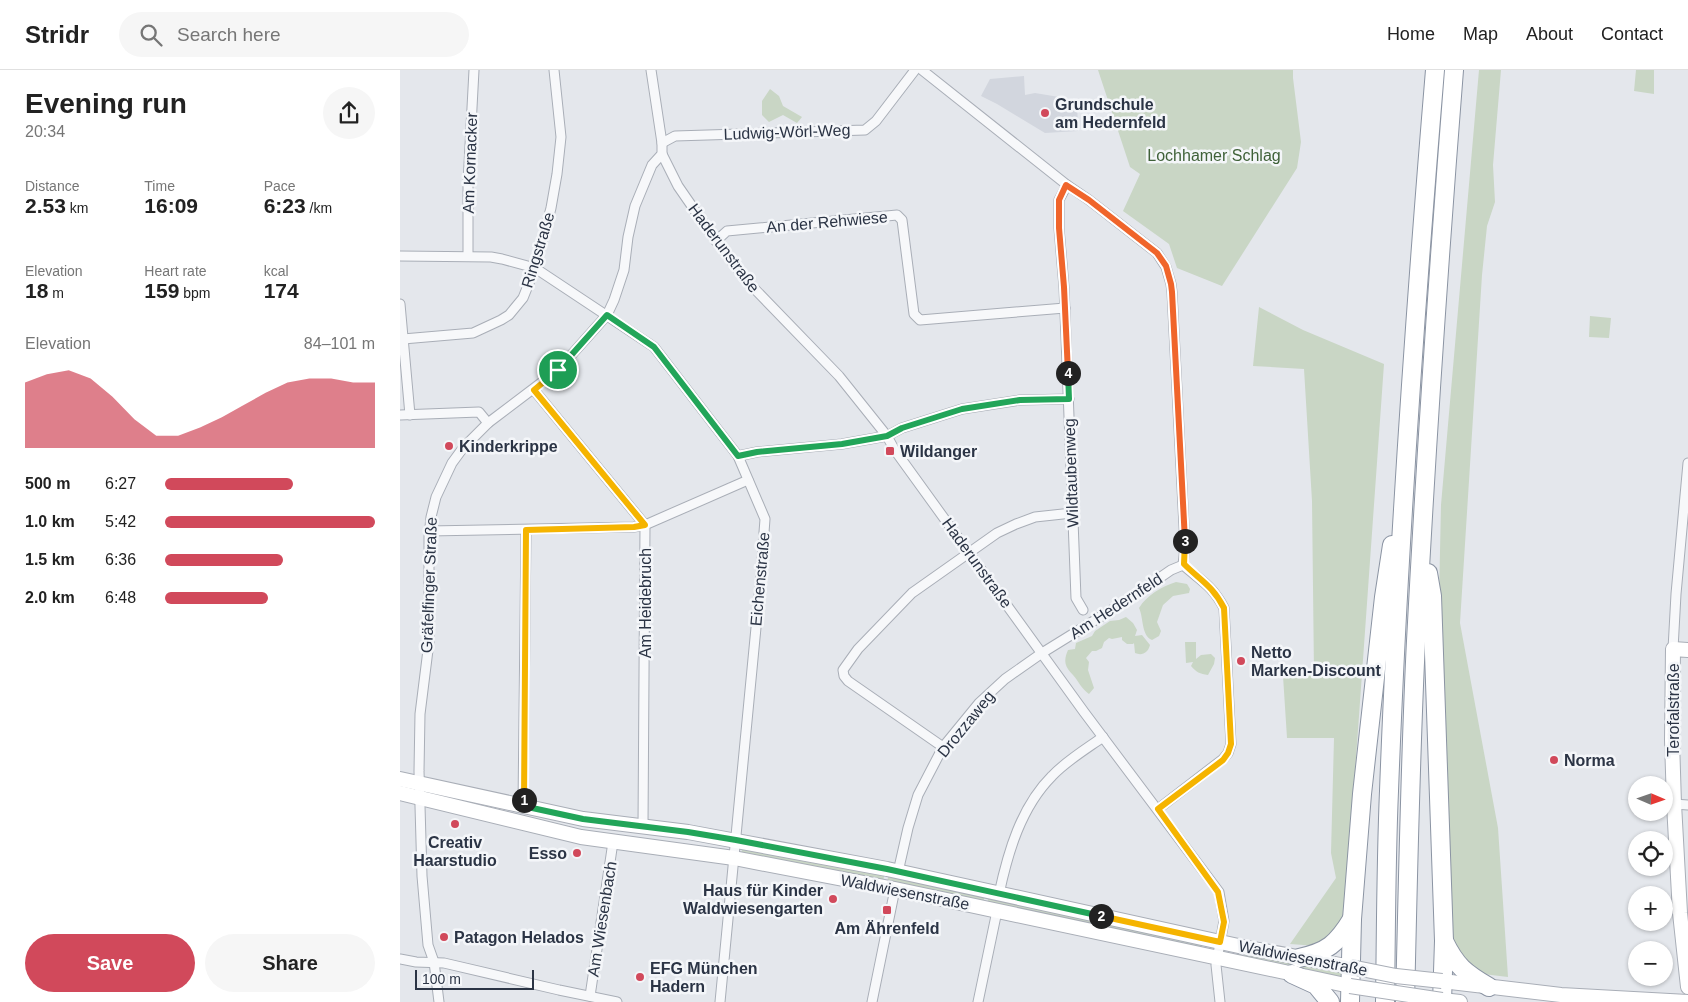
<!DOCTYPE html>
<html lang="en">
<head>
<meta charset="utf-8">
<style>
	body { margin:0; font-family:Helvetica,sans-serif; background:#f6f6f6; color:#222; height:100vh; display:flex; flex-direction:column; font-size:19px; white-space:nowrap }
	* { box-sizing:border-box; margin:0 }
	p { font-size:16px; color:#767676 }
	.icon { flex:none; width:28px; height:28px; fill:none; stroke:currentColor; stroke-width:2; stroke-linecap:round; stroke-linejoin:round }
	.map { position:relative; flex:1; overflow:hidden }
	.panel { display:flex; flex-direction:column; background:#fff; width:400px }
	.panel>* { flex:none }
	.needle { width:32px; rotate:92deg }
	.fabs { position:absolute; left:1228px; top:706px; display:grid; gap:10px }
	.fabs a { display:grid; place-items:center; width:45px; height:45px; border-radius:50%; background:#fff; box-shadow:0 1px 4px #0004; font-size:25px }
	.scale { position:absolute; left:15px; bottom:12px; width:119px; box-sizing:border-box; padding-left:5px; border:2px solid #2b3445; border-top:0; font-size:14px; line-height:18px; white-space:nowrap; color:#2b3445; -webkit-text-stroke:4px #f4f6f9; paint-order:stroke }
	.pin { position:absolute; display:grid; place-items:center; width:42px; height:42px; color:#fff; margin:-21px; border:2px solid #fff; border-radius:50%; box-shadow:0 1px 5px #0007 }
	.km { position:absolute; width:25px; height:25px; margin:-12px; border-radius:50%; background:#222; color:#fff; font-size:14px; line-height:25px; text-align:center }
	.round { display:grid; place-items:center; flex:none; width:52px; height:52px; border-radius:26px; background:#f6f6f6 }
	.summary { display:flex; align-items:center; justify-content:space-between; height:85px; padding:0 25px }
	h1 { font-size:28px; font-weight:700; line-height:38px }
	.stats { display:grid; grid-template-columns:repeat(3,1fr); gap:8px; height:85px; padding:5px 25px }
	.stats div { display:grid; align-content:center }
	.stats b { font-size:21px; font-weight:700 }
	.stats small { font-size:14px; font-weight:400 }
	.stats p { font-size:14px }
	.chart { height:140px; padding:10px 25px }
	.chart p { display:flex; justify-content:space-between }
	.chart svg { width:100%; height:90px; margin-top:5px; fill:#d1495b; opacity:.7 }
	.button { display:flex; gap:10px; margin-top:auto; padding:10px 25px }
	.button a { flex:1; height:58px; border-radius:30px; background:#d1495b; color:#fff; font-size:20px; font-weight:700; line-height:58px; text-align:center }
	.button a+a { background:#f6f6f6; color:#222 }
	ul { padding:0 25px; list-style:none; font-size:16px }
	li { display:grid; grid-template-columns:80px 60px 1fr; align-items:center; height:38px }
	li i { height:12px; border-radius:6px; background:#d1495b }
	header { display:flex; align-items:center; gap:30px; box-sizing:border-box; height:70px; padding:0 25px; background:#fff; border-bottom:1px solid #e0e0e0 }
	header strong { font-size:24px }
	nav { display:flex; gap:28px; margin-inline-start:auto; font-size:18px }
	.search { width:350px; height:45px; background:#f6f6f6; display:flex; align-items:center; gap:12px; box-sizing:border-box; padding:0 18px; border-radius:28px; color:#767676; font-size:19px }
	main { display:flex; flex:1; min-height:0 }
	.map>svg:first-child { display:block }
	.built { fill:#d2d6de }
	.green { fill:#c9d6c5 }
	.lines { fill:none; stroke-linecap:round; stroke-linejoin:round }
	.street-casing { stroke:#a9aeb7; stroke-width:11 }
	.secondary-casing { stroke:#a9aeb7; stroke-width:16 }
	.highway-casing { stroke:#8b94a3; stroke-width:20 }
	.street { stroke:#f7f8fa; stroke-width:9 }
	.secondary { stroke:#fff; stroke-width:14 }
	.highway { stroke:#fff; stroke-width:18 }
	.secondary-bridge-casing { stroke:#a9aeb7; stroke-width:16; stroke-linecap:butt }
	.secondary-bridge { stroke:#fff; stroke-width:14 }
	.split-1-casing { stroke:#fff; stroke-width:10 }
	.split-2-casing { stroke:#fff; stroke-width:10 }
	.split-3-casing { stroke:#fff; stroke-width:10 }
	.split-4-casing { stroke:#fff; stroke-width:10 }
	.split-5-casing { stroke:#fff; stroke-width:10 }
	.split-1 { stroke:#f5b400; stroke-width:6 }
	.split-2 { stroke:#22a559; stroke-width:6 }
	.split-3 { stroke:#f5b400; stroke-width:6 }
	.split-4 { stroke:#f0652b; stroke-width:6 }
	.split-5 { stroke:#22a559; stroke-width:6 }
	.poi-dot { fill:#d1495b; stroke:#f4f6f9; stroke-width:2 }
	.labels { text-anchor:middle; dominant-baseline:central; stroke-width:5; stroke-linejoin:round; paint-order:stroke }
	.poi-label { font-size:16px; font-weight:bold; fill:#2b3445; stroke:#f4f6f9; text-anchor:start }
	.street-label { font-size:16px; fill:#2b3445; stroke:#f4f6f9 }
	.park-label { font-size:16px; fill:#3f6138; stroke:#f4f6f9 }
</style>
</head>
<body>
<header>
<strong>Stridr</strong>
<div class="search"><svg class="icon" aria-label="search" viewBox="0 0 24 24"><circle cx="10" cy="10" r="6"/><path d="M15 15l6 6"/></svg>Search here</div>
<nav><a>Home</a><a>Map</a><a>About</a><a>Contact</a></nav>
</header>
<main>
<section class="panel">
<div class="summary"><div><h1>Evening run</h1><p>20:34</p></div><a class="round"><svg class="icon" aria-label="share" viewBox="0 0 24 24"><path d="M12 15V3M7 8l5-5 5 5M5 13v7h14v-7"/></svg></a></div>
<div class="stats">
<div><p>Distance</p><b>2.53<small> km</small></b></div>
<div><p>Time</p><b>16:09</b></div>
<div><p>Pace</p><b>6:23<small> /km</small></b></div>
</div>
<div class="stats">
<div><p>Elevation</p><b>18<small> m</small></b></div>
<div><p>Heart rate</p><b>159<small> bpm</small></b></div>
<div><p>kcal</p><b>174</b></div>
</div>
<div class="chart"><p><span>Elevation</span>84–101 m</p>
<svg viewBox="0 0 160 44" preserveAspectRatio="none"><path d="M0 44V12L10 8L20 6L30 10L40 19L50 30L60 38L70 38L80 34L90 29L100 23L110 17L120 12L130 10L140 10L150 12L160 12V44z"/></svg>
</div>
<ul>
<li><b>500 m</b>6:27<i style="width:61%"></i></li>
<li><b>1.0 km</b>5:42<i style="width:100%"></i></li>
<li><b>1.5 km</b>6:36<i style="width:56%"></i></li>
<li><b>2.0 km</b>6:48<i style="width:49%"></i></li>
</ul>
<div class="button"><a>Save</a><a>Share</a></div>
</section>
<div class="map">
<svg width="1288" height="932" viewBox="0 0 1288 932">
	<rect width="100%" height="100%" fill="#e4e7ec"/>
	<!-- built -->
	<polygon class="built" points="624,6 625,25 635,23 677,30 678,61 645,63 597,34 581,26 590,9"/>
	<!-- green -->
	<g class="green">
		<polygon points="698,0 893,0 893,8 901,72 897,98 822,216 777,198 769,174 723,141 740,104 730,97"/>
		<polygon points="1079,0 1101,0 1093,95 1095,132 1087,156 1082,205 1060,553 1098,758 1108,907 1083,904 1065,894 1050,866 1039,528 1041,435"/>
		<polygon points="1236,0 1254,0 1254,24 1234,21"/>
		<polygon points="370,19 379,26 383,36 402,47 397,53 383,45 369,52 362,45 362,31"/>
		<polygon points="859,237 903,260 984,294 944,857 917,876 890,874 936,808 931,783 934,668 887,668 883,606 914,604 912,431 904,299 853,296"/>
		<polygon points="1190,246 1211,248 1209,268 1189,267"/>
		<path d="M 776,512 L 787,514 L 790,519 L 789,523 L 773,526 L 763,535 L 757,552 L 761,561 L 759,566 L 752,570 C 741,565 744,549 739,538 C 747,525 761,517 776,512 Z"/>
		<path d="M 726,547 L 733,553 L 737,560 L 734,569 L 735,566 L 742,565 L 750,575 C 748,583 742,586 735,583 L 734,573 L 733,574 L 727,574 L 722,570 L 722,567 L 712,569 L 709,568 L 704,572 L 702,578 L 696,581 L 692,581 L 686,588 L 689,592 L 688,600 L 694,618 L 689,624 C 681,618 679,612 673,605 C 665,597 663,591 668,580 L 675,579 L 676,573 L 692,566 L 695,561 L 710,551 L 719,550 Z"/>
		<path d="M 785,572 L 796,572 L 796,589 L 801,585 L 811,584 L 815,588 L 814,594 L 808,605 C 800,604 796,602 791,596 L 793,592 L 786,593 Z"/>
		<polygon points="343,775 485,802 483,811 341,784"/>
		<polygon points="489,803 585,824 583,834 487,812"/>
		<polygon points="589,825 803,872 802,877 738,863 729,865 587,834"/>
		<path d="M 837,882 C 873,890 910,894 947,900 L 946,908 L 883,896 L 836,886 Z"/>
	</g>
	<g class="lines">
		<!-- street casing -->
		<g class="street-casing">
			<g id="street">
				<polyline points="522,0 667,115 689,130 757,183 766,197 771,214 772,222 785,476 783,495"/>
				<polyline points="262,73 275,66 465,60 476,51 515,0"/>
				<polyline points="262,84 278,116 316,171 347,211 439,306 487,366 494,379 684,642 819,822 824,851 816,895 820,932"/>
				<polyline points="667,115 659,130 659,158 664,217 676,528 683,540"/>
				<polyline points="316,171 327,161 497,145 502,150 514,244 520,250 665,238"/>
				<polyline points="0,186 91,187 102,189 135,198 254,277 338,386 365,449 360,516 320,932"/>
				<polyline points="68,186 68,113 74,0"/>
				<polyline points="0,234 10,345"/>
				<polyline points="3,269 73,263 101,250 109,245 123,228 135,198 151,138 157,104 161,67 154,0"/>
				<polyline points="134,320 245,455 243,756"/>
				<polyline points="0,345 79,342 88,353"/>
				<polyline points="338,386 357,382 442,374 487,366 502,358 562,339 620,330 669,329"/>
				<polyline points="29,461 234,457 245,455 348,410"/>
				<polyline points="1273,579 1276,524 1288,393"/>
				<polyline points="543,677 448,611 444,606 443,600 458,579 512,523 597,463 616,454 635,447 672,443"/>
				<polyline points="1274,734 1288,735"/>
				<polyline points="123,736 126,460"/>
				<path d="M 758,739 L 823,689 L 828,683 L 831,674 L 824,538 C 812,515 801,511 783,495"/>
				<polyline points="498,802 508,758 518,725 543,677 579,633 605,609 642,583 726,531 771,500 783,495"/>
				<path d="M 599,824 C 608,782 621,737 652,706 C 666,691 686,679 703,667"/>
				<polyline points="0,889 16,892 44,893 159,920 217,932"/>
				<polyline points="190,926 213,772"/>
				<polyline points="39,932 34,892 28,875 22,806 19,701 20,644 29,572 29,467 31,447 36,427 52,393 63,378 88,353 158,300 207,245 214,230 224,200 228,167 235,136 252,95 262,84 262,73 251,0"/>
				<polyline points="472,932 495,819"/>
				<polyline points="578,932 597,841"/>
			</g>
		</g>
		<!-- secondary casing -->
		<g class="secondary-casing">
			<g id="secondary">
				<polyline points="1288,580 1273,579 1272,670 1274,734 1280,843 1288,917"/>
				<polyline points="0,709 183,749 288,762 487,799 843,877 951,897"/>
				<polyline points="0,723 181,767 334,788 495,819 950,916"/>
				<polyline points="1042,911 1161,925 1288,932"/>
				<polyline points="1042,930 1060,932"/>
			</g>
		</g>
		<!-- highway casing -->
		<g class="highway-casing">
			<g id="highway">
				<polyline points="1028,503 1032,526 1044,871 1042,932"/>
				<path d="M 1044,871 C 1056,896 1065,903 1089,917"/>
				<path d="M 899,888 C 927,882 937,874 952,849"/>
				<polyline points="892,904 916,915 930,932"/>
				<polyline points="950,932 952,849 962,724 984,527 992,475"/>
				<path d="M 985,932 C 986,862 986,791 989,721 C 998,480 1015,240 1035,0"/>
				<path d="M 1005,932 C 1008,812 1010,691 1016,571 C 1026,381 1039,190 1054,0"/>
			</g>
		</g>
		<!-- street -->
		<use href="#street" class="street"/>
		<!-- secondary -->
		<use href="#secondary" class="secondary"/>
		<!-- highway -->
		<use href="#highway" class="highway"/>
		<!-- secondary-bridge casing -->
		<g class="secondary-bridge-casing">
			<g id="secondary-bridge">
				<polyline points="951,897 996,906 1042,911"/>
				<polyline points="950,916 1042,930"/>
			</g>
		</g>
		<!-- secondary-bridge -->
		<use href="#secondary-bridge" class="secondary-bridge"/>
	</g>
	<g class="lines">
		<!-- split-1 casing -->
		<g class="split-1-casing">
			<polyline id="split-1" points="124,730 126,460 234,457 245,455 134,320 158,300"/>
		</g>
		<!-- split-2 casing -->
		<g class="split-2-casing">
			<polyline id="split-2" points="124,730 123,736 183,749 288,762 336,770 487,799 701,846"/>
		</g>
		<!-- split-3 casing -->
		<g class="split-3-casing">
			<path id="split-3" d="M 701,846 L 820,872 L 824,852 L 818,822 L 758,739 L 823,690 L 828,683 L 831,674 L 824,538 C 812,515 801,511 784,494 L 785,471"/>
		</g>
		<!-- split-4 casing -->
		<g class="split-4-casing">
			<polyline id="split-4" points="668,303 664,217 659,158 659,130 666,115 689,130 757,183 766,196 771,214 772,222 785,471"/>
		</g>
		<!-- split-5 casing -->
		<g class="split-5-casing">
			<polyline id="split-5" points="158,300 207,245 254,277 338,386 357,382 442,374 487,366 502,358 562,339 620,330 669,329 668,303"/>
		</g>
		<!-- split-1 -->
		<use href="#split-1" class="split-1"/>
		<!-- split-2 -->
		<use href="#split-2" class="split-2"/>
		<!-- split-3 -->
		<use href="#split-3" class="split-3"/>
		<!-- split-4 -->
		<use href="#split-4" class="split-4"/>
		<!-- split-5 -->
		<use href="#split-5" class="split-5"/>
	</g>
	<!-- markers -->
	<g class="poi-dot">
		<circle cx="645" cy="43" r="5"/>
		<circle cx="49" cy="376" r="5"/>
		<rect x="485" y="376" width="10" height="10" rx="2.5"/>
		<circle cx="841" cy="591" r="5"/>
		<circle cx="1154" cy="690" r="5"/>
		<circle cx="55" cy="754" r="5"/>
		<circle cx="177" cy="783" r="5"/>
		<circle cx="433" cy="829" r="5"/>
		<rect x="482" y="835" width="10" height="10" rx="2.5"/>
		<circle cx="44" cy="867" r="5"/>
		<circle cx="240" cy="907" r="5"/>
	</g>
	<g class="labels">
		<!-- poi labels -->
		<g class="poi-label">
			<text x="655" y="34">Grundschule<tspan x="655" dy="18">am Hedernfeld</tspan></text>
			<text x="59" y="376">Kinderkrippe</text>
			<text x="500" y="381">Wildanger</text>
			<text x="851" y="582">Netto<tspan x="851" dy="18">Marken-Discount</tspan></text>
			<text x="1164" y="690">Norma</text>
			<text x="55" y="772" text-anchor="middle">Creativ<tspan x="55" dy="18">Haarstudio</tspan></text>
			<text x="167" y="783" text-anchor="end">Esso</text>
			<text x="423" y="820" text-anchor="end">Haus für Kinder<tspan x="423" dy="18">Waldwiesengarten</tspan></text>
			<text x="487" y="858" text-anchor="middle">Am Ährenfeld</text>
			<text x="54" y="867">Patagon Helados</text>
			<text x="250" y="898">EFG München<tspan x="250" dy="18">Hadern</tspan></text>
		</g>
		<!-- street labels -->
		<g class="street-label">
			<text transform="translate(387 62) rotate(-2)">Ludwig-Wörl-Weg</text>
			<text transform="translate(70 93) rotate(-88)">Am Kornacker</text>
			<text transform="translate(427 152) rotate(-5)">An der Rehwiese</text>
			<text transform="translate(324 178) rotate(53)">Haderunstraße</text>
			<text transform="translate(138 180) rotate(-73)">Ringstraße</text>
			<text transform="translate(671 403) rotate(-92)">Wildtaubenweg</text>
			<text transform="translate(577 493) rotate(54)">Haderunstraße</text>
			<text transform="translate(360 509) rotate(-85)">Eichenstraße</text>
			<text transform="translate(29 515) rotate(-88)">Gräfelfinger Straße</text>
			<text transform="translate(245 533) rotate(-90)">Am Heidebruch</text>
			<text transform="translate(716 536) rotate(-33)">Am Hedernfeld</text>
			<text transform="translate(1273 640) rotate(-90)">Terofalstraße</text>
			<text transform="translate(566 654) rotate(-51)">Drozzaweg</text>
			<text transform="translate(505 822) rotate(11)">Waldwiesenstraße</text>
			<text transform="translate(202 849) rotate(-81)">Am Wiesenbach</text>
			<text transform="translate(903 888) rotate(11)">Waldwiesenstraße</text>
		</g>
		<!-- park labels -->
		<g class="park-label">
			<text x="814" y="85">Lochhamer Schlag</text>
		</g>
	</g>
</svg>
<div class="fabs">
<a><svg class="needle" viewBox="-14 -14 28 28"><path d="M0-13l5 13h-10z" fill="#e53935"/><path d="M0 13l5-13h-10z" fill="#767676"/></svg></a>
<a><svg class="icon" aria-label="locate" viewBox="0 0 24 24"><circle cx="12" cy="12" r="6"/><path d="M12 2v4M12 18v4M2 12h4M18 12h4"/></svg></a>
<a>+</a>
<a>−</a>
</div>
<div class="scale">100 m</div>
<div class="pin" style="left:158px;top:300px;background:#1e9e55"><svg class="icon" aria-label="arrive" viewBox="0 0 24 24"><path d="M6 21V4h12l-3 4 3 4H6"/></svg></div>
<b class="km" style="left:124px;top:730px">1</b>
<b class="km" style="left:701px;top:846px">2</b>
<b class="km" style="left:785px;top:471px">3</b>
<b class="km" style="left:668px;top:303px">4</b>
</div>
</main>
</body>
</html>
